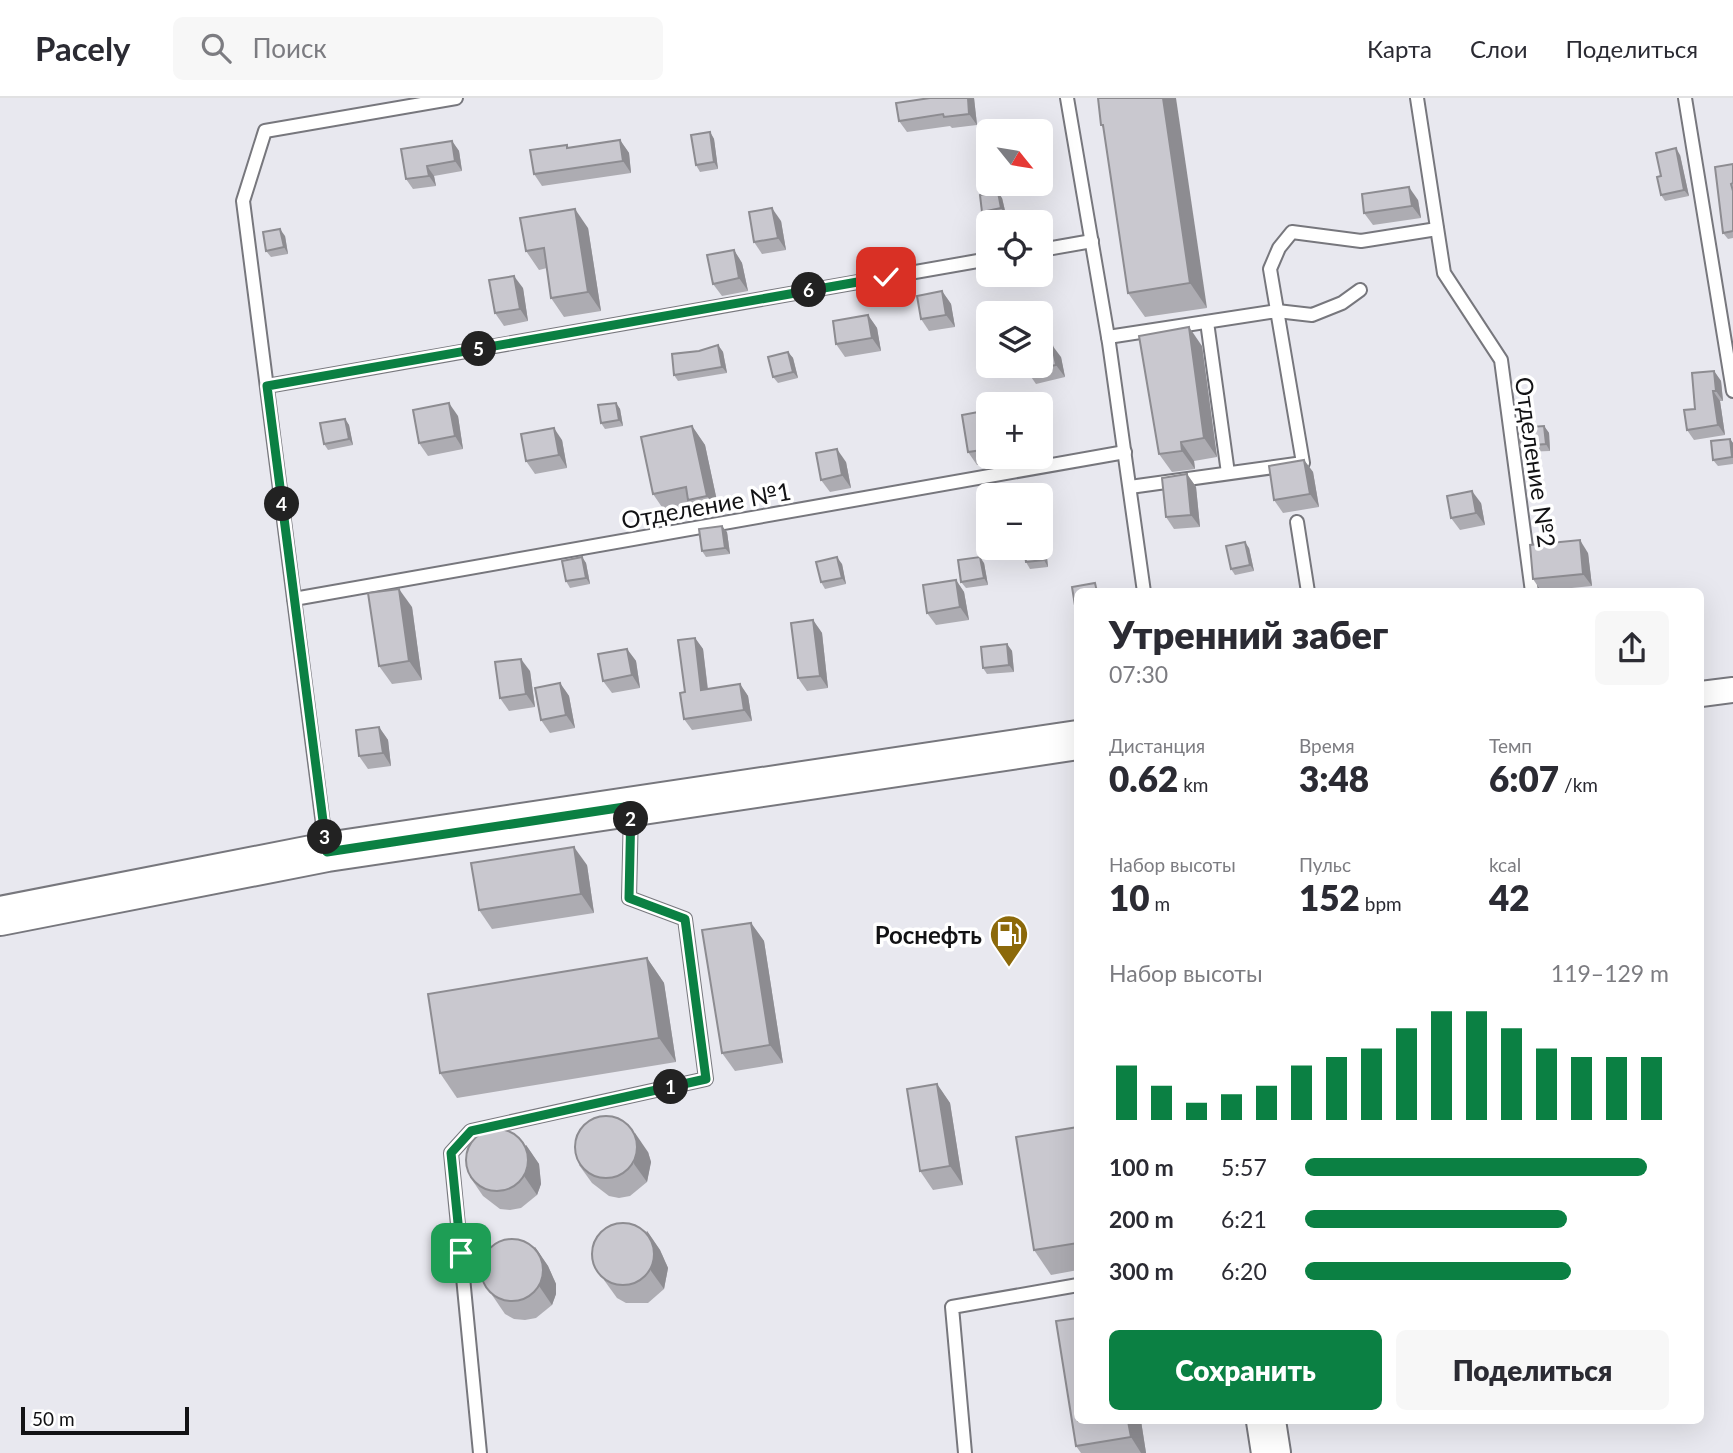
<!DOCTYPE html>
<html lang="ru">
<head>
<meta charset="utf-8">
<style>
	body { margin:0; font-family:Lato,sans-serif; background:#f7f7f7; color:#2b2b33; height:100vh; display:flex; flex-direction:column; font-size:26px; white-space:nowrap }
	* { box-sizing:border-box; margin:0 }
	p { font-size:23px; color:#7c7c81 }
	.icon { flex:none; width:38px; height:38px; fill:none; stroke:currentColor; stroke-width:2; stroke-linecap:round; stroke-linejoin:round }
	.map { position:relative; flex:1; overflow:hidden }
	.sheet { position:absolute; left:1074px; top:490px; width:630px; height:836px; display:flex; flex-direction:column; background:#fff; border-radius:10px; box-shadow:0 7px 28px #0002 }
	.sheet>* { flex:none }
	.needle { width:46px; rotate:120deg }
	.fabs { position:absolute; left:976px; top:21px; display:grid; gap:14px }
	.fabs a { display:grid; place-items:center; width:77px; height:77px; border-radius:10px; background:#fff; box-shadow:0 7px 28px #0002; font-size:35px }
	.scale { position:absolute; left:21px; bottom:18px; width:168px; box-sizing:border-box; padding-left:7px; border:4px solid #121214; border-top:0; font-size:19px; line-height:24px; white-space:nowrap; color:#121214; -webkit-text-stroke:5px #fff; paint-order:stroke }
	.pin { position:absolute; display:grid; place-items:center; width:60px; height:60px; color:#fff; margin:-30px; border-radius:14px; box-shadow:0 4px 10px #0006 }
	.km { position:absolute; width:35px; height:35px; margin:-18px; border-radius:50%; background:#222; color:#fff; font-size:19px; line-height:35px; text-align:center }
	.round { display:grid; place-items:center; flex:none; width:74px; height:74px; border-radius:10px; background:#f7f7f7 }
	.overview { display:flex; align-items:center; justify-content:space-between; height:119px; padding:0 35px }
	h1 { font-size:38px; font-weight:800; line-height:52px }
	.figures { display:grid; grid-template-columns:repeat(3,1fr); gap:10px; height:119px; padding:7px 35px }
	.figures div { display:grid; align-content:center }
	.figures b { font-size:35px; font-weight:800 }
	.figures small { font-size:19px; font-weight:400 }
	.figures p { font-size:19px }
	.chart { height:196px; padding:14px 35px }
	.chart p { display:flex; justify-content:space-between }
	.chart svg { width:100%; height:126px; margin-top:7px; stroke:#0b8043; stroke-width:6 }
	.cta { display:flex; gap:14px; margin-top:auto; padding:14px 35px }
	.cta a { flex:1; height:80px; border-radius:10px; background:#0b8043; color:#fff; font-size:28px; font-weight:800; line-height:80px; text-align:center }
	.cta a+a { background:#f7f7f7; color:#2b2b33 }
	ul { padding:0 35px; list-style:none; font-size:23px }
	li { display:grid; grid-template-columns:112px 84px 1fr; align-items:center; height:52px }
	li i { height:18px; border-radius:9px; background:#0b8043 }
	header { display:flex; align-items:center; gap:42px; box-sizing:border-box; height:98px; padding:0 35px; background:#fff; border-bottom:2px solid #e1e1e2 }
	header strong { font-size:33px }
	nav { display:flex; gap:38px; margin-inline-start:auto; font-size:24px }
	.search { width:490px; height:63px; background:#f7f7f7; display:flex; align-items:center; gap:18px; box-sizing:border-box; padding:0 24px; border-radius:10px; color:#7c7c81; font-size:26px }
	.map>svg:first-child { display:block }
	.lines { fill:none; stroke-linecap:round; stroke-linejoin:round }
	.service-casing { stroke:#77777d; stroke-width:16 }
	.minor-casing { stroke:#77777d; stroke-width:28 }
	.primary-casing { stroke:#77777d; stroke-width:42 }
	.service { stroke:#fff; stroke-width:12 }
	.minor { stroke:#fff; stroke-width:24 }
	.primary { stroke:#fff; stroke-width:38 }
	.wall { fill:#adacb2 }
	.shaded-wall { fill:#8d8c91 }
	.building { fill:#c9c8cf; stroke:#8d8c91; stroke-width:2 }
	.route-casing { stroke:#fff; stroke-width:14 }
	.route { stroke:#0b8043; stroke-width:9 }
	.labels { text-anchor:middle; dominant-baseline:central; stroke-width:7; stroke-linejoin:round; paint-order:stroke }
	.street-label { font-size:24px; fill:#121214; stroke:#fff }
	.poi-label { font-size:24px; font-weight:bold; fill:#121214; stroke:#fff; text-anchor:end }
</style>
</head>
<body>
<header>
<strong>Pacely</strong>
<div class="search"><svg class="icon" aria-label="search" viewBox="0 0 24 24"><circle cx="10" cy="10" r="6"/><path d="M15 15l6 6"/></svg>Поиск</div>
<nav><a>Карта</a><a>Слои</a><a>Поделиться</a></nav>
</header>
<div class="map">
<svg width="1733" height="1355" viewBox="0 0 1733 1355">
	<rect width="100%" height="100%" fill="#e8e8ef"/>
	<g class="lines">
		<!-- service casing -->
		<g class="service-casing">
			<g id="service">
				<polyline points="1067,0 1109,245 1144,494"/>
				<polyline points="1417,0 1444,175 1501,262 1532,494"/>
				<polyline points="1685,0 1733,293"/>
				<polyline points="1041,152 1092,143"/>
				<polyline points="1207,224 1228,375"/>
				<polyline points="1108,239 1277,213 1312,217 1342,205 1360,192"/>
				<polyline points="267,288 989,161"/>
				<polyline points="1130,389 1303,365 1270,171 1279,150 1292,134 1361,143 1437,131"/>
				<polyline points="1297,424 1308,494"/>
				<polyline points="294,501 1125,354"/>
				<polyline points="326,750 243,103 265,33 456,0"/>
				<polyline points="480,1355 451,1055 471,1033 706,981 685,821 629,800 631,712"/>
				<polyline points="965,1355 952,1209 1078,1187"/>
			</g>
		</g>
		<!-- minor casing -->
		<g class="minor-casing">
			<polyline id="minor" points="1701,596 1733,592"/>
		</g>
		<!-- primary casing -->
		<g class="primary-casing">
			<g id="primary">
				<polyline points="0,818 327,754 1078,642"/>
				<polyline points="1266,1323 1271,1355"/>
			</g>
		</g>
		<!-- service -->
		<use href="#service" class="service"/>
		<!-- minor -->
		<use href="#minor" class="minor"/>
		<!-- primary -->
		<use href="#primary" class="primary"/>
	</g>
	<!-- wall -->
	<g class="wall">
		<polygon points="974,0 977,27 952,30 950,28 907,34 899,23"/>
		<polygon points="1098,0 1207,210 1145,219 1128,195 1104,31 1101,27"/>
		<polygon points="710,34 714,41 718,71 700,74 696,67"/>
		<polygon points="620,42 629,55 631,75 542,88 534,76 567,47 569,50"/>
		<polygon points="452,43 459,53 462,73 434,78 436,88 413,91 406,81"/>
		<polygon points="1680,57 1689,98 1665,103 1661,97"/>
		<polygon points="1733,66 1733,140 1728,141 1723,135"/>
		<polygon points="1002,100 1006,117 987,120 982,114"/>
		<polygon points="1418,102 1421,120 1373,127 1364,115"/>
		<polygon points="781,123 786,152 762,156 754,144"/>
		<polygon points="588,130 601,213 564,219 551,200 547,170 539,172 526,153"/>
		<polygon points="285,138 288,156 271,159 266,153"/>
		<polygon points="734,152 742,165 748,193 722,198 713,186"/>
		<polygon points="523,190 528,223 504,228 495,215"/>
		<polygon points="942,193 951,206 955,229 929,233 921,221"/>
		<polygon points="868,217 877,230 881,253 845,259 836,246"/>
		<polygon points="718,247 723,254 727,275 678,283 674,277 699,253"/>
		<polygon points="1202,248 1217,359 1194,363 1195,371 1172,374 1159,356"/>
		<polygon points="788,254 793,260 798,280 778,285 773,279"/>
		<polygon points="1061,259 1065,279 1036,286 1027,273"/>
		<polygon points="1714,273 1721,283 1723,303 1720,303 1725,337 1694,342 1687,332 1695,311"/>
		<polygon points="616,305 620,311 623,328 605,331 601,325"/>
		<polygon points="989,312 989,359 1006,359 1007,362 977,367 968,354"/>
		<polygon points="458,318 463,351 428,358 419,345"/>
		<polygon points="345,321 349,327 353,347 328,352 324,346"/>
		<polygon points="692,328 705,347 720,417 701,420 693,409 666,415 653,396"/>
		<polygon points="1544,328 1549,335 1550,353 1524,354 1520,348"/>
		<polygon points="1730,341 1733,345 1733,366 1718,368 1713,362"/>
		<polygon points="562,342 567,370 535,376 526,363"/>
		<polygon points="1304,362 1313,374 1319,409 1283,415 1274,402"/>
		<polygon points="846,364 851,390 830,394 821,382"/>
		<polygon points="1187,376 1196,389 1200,429 1174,431 1166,419"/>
		<polygon points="1481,405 1485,427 1460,432 1451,420"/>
		<polygon points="727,434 730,456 706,459 702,453"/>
		<polygon points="1045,440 1048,469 1030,471 1026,464"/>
		<polygon points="1249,450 1254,473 1235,477 1231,471"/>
		<polygon points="1588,455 1592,488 1541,493 1533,481"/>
		<polygon points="582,459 586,465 590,486 570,490 566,483"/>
		<polygon points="984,465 988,487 966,490 961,484"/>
		<polygon points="842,466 846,486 825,491 821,484"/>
		<polygon points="956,482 964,494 969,522 936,527 927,515"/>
		<polygon points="412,509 422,582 392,586 379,568"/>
		<polygon points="813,522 822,535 828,590 807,593 798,580"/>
		<polygon points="695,540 703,551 708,591 740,586 748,598 752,623 692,632 684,621 685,594"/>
		<polygon points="1007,546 1012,553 1014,574 987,576 983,570"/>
		<polygon points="627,551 636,563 640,590 612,595 603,583"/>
		<polygon points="530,573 535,609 509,613 500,600"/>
		<polygon points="560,585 569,598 575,630 550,635 541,622"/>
		<polygon points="379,629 388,642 391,668 368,671 359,658"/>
		<polygon points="587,767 594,815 492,831 479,812"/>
		<polygon points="751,825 764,843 783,965 735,973 722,955"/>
		<polygon points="647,860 664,885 676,964 457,1000 440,975"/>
		<polygon points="937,986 950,1005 963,1087 933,1092 920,1073"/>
		<polygon points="1078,1029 1078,1172 1051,1177 1034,1152"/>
		<polygon points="526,1047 539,1066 541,1086 537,1097 521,1110 510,1112 500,1111 483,1098 470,1079"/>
		<polygon points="648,1054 651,1064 647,1084 630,1098 619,1100 609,1098 592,1085 579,1067"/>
		<polygon points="647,1133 660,1152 668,1170 664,1191 648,1205 626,1205 617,1200 604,1182"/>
		<polygon points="535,1149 548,1168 556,1186 556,1196 552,1207 536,1220 525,1222 514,1221 505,1216 492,1197"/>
		<polygon points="1141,1323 1146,1355 1081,1355 1076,1348"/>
	</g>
	<!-- shaded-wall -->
	<g class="shaded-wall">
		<polygon points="968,0 974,0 977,27 969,16"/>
		<polygon points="1163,0 1176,0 1207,210 1190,185"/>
		<polygon points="710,34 714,41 718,71 714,64"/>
		<polygon points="620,42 629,55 631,75 623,63"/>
		<polygon points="452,43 459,53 462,73 455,63"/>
		<polygon points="1676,50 1680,57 1689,98 1684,92"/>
		<polygon points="427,68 434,78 436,88 429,78"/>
		<polygon points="1409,89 1418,102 1421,120 1412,108"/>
		<polygon points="998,94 1002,100 1006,117 1001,110"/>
		<polygon points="772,110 781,123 786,152 778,140"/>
		<polygon points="575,111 588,130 601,213 588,194"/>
		<polygon points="280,131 285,138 288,156 284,149"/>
		<polygon points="734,152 742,165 748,193 739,180"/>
		<polygon points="514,178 523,190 528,223 520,211"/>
		<polygon points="942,193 951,206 955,229 946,217"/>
		<polygon points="868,217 877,230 881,253 872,240"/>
		<polygon points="1189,229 1202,248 1217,359 1204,340"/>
		<polygon points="718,247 723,254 727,275 722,269"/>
		<polygon points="1052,247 1061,259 1065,279 1056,267"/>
		<polygon points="788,254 793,260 798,280 793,274"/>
		<polygon points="1714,273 1721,283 1723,303 1716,293"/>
		<polygon points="1713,293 1720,303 1725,337 1718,327"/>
		<polygon points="449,305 458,318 463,351 455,338"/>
		<polygon points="616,305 620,311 623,328 619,322"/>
		<polygon points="345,321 349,327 353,347 349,341"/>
		<polygon points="692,328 705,347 720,417 707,398"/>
		<polygon points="1544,328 1549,335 1550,353 1546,346"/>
		<polygon points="554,330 562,342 567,370 559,357"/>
		<polygon points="1730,341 1733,345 1733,360 1732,359"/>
		<polygon points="1181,344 1194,363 1195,371 1182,353"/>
		<polygon points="837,351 846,364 851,390 842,377"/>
		<polygon points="1304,362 1313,374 1319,409 1310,396"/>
		<polygon points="1187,376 1196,389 1200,429 1191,417"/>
		<polygon points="1472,393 1481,405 1485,427 1476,415"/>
		<polygon points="722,428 727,434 730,456 725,450"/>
		<polygon points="1041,435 1045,440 1048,469 1044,462"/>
		<polygon points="1580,442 1588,455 1592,488 1583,476"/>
		<polygon points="1245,444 1249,450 1254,473 1250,467"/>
		<polygon points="582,459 586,465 590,486 586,480"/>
		<polygon points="837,459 842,466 846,486 842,480"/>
		<polygon points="980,459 984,465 988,487 984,480"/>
		<polygon points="956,482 964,494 969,522 960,509"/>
		<polygon points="399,491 412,509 422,582 409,563"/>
		<polygon points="813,522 822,535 828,590 820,578"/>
		<polygon points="695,540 703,551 709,603 701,592"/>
		<polygon points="1007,546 1012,553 1014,574 1009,567"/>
		<polygon points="627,551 636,563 640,590 632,577"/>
		<polygon points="521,561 530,573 535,609 526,596"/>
		<polygon points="560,585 569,598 575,630 566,617"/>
		<polygon points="740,586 748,598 752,623 744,612"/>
		<polygon points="379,629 388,642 391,668 383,655"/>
		<polygon points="574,749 587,767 594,815 581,796"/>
		<polygon points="751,825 764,843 783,965 770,947"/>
		<polygon points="647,860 664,885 676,964 659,940"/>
		<polygon points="937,986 950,1005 963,1087 950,1068"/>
		<polygon points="635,1035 648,1054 651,1064 647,1084 634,1066"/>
		<polygon points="526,1047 539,1066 541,1086 537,1097 524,1078"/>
		<polygon points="647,1133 660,1152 668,1170 664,1191 651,1173"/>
		<polygon points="535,1149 548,1168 556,1186 556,1196 552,1207 539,1188"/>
		<polygon points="1128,1323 1141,1323 1146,1355 1141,1355 1131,1339"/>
	</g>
	<!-- building -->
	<g class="building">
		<polygon points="930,0 968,0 969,16 944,19 943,16 899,23 896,5"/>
		<polygon points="1098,0 1163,0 1190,185 1128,195 1103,27 1101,27"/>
		<polygon points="710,34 714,64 696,67 691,37"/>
		<polygon points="620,42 623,63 534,76 530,52 567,47 567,50"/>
		<polygon points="452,43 455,63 427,68 429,78 406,81 401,51"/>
		<polygon points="1676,50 1684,92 1661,97 1657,79 1661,78 1656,55"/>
		<polygon points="1733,66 1733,85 1731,86 1733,93 1733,133 1723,135 1715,69"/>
		<polygon points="1409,89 1412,108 1364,115 1362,96"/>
		<polygon points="998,94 1001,110 982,114 980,97"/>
		<polygon points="772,110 778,140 754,144 749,114"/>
		<polygon points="575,111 588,194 551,200 544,150 526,153 520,120"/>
		<polygon points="280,131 284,149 266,153 263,134"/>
		<polygon points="734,152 739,180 713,186 707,157"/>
		<polygon points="514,178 520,211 495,215 489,182"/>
		<polygon points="942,193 946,217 921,221 917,198"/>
		<polygon points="1002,207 1003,215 989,215 989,233 988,233 984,210"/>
		<polygon points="868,217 872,240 836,246 833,223"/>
		<polygon points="1189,229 1204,340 1181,344 1182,353 1159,356 1139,238"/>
		<polygon points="718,247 722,269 674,277 672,256 699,253"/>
		<polygon points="1052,247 1056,267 1027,273 1026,268 1041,268 1041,249"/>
		<polygon points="788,254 793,274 773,279 768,259"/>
		<polygon points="1714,273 1716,293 1713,293 1718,327 1687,332 1684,312 1695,311 1692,275"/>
		<polygon points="449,305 455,338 419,345 413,312"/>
		<polygon points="616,305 619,322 601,325 598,307"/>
		<polygon points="989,312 989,351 968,354 962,317"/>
		<polygon points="345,321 349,341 324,346 320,325"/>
		<polygon points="692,328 707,398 688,402 686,389 653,396 641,339"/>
		<polygon points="1544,328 1546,346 1520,348 1519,330"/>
		<polygon points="554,330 559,357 526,363 521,336"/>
		<polygon points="1730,341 1732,359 1713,362 1711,343"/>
		<polygon points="837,351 842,377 821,382 816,355"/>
		<polygon points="1304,362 1310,396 1274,402 1269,368"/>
		<polygon points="1187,376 1191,417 1166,419 1162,380"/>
		<polygon points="1472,393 1476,415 1451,420 1447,398"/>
		<polygon points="722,428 725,450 702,453 699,431"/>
		<polygon points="1041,442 1044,462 1026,464 1024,450 1041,450"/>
		<polygon points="1580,442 1583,476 1533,481 1530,447"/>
		<polygon points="1245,444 1250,467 1231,471 1226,448"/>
		<polygon points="582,459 586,480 566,483 562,463"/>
		<polygon points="837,459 842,480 821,484 816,464"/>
		<polygon points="980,459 984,480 961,484 958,462"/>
		<polygon points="956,482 960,509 927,515 923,487"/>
		<polygon points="1095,485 1097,494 1078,494 1078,526 1072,489"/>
		<polygon points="399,491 409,563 379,568 368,495"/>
		<polygon points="813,522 820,578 798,580 791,525"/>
		<polygon points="695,540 701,592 740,586 744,612 684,621 680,595 685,594 678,542"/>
		<polygon points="1007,546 1009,567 983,570 981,549"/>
		<polygon points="627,551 632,577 603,583 598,556"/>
		<polygon points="521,561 526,596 500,600 495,564"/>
		<polygon points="560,585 566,617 541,622 535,590"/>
		<polygon points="379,629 383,655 359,658 356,632"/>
		<polygon points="574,749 581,796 479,812 471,765"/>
		<polygon points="751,825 770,947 722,955 702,832"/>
		<polygon points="647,860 659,940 440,975 428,896"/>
		<polygon points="937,986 950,1068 920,1073 907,991"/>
		<circle cx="606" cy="1049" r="31"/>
		<polygon points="1078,1029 1078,1145 1034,1152 1016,1039"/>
		<circle cx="497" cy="1062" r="31"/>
		<circle cx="623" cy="1156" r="31"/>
		<circle cx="512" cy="1172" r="31"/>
		<polygon points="1078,1220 1078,1323 1128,1323 1131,1339 1076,1348 1056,1223"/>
	</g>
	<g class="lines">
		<!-- route casing -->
		<g class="route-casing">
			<polyline id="route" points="461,1155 451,1055 471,1033 706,981 685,821 629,800 631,708 327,754 267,288 886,179"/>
		</g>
		<!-- route -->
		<use href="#route" class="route"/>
	</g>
	<!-- icons -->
	<defs>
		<g id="fuel-pin" transform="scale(2.0125)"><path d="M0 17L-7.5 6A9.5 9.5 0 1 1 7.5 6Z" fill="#8c690a" stroke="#fff"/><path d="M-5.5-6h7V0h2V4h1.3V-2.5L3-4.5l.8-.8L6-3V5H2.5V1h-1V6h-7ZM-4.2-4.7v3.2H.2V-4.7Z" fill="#fff"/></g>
	</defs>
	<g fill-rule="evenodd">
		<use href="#fuel-pin" x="1009" y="836"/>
	</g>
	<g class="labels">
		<!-- street labels -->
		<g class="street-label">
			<text transform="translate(1536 364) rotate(82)">Отделение №2</text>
			<text transform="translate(706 407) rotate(-10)">Отделение №1</text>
		</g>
		<!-- poi labels -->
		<g class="poi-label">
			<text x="982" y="836">Роснефть</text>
		</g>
	</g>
</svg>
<div class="fabs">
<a><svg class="needle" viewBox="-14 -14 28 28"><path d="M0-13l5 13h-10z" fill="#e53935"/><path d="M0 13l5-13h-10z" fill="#7c7c81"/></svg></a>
<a><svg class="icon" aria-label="locate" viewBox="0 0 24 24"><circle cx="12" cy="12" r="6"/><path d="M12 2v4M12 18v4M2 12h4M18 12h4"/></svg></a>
<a><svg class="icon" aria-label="layers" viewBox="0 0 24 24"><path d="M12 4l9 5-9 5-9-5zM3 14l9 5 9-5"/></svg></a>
<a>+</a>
<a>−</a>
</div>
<div class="scale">50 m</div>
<div class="pin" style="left:461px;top:1155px;background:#1e9e55"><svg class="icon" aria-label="arrive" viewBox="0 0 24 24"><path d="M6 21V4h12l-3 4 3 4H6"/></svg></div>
<div class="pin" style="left:886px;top:179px;background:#d93025"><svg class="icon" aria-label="check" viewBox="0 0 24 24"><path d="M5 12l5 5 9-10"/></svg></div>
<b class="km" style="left:671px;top:989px">1</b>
<b class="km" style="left:631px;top:721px">2</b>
<b class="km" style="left:325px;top:739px">3</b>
<b class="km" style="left:282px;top:406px">4</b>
<b class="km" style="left:479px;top:251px">5</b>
<b class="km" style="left:809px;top:192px">6</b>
<section class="sheet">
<div class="overview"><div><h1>Утренний забег</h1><p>07:30</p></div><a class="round"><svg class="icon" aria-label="share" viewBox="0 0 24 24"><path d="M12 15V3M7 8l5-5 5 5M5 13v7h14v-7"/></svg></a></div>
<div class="figures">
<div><p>Дистанция</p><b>0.62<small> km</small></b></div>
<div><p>Время</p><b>3:48</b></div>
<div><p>Темп</p><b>6:07<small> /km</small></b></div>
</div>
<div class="figures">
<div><p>Набор высоты</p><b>10<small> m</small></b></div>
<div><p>Пульс</p><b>152<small> bpm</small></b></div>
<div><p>kcal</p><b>42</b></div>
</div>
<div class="chart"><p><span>Набор высоты</span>119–129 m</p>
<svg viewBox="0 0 160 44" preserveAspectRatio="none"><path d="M5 44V25M15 44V32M25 44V38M35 44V35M45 44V32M55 44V25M65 44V22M75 44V19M85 44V12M95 44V6M105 44V6M115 44V12M125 44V19M135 44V22M145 44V22M155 44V22"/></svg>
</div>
<ul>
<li><b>100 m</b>5:57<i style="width:94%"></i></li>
<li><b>200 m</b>6:21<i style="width:72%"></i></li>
<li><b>300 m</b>6:20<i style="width:73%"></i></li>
</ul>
<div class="cta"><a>Сохранить</a><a>Поделиться</a></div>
</section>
</div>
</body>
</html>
